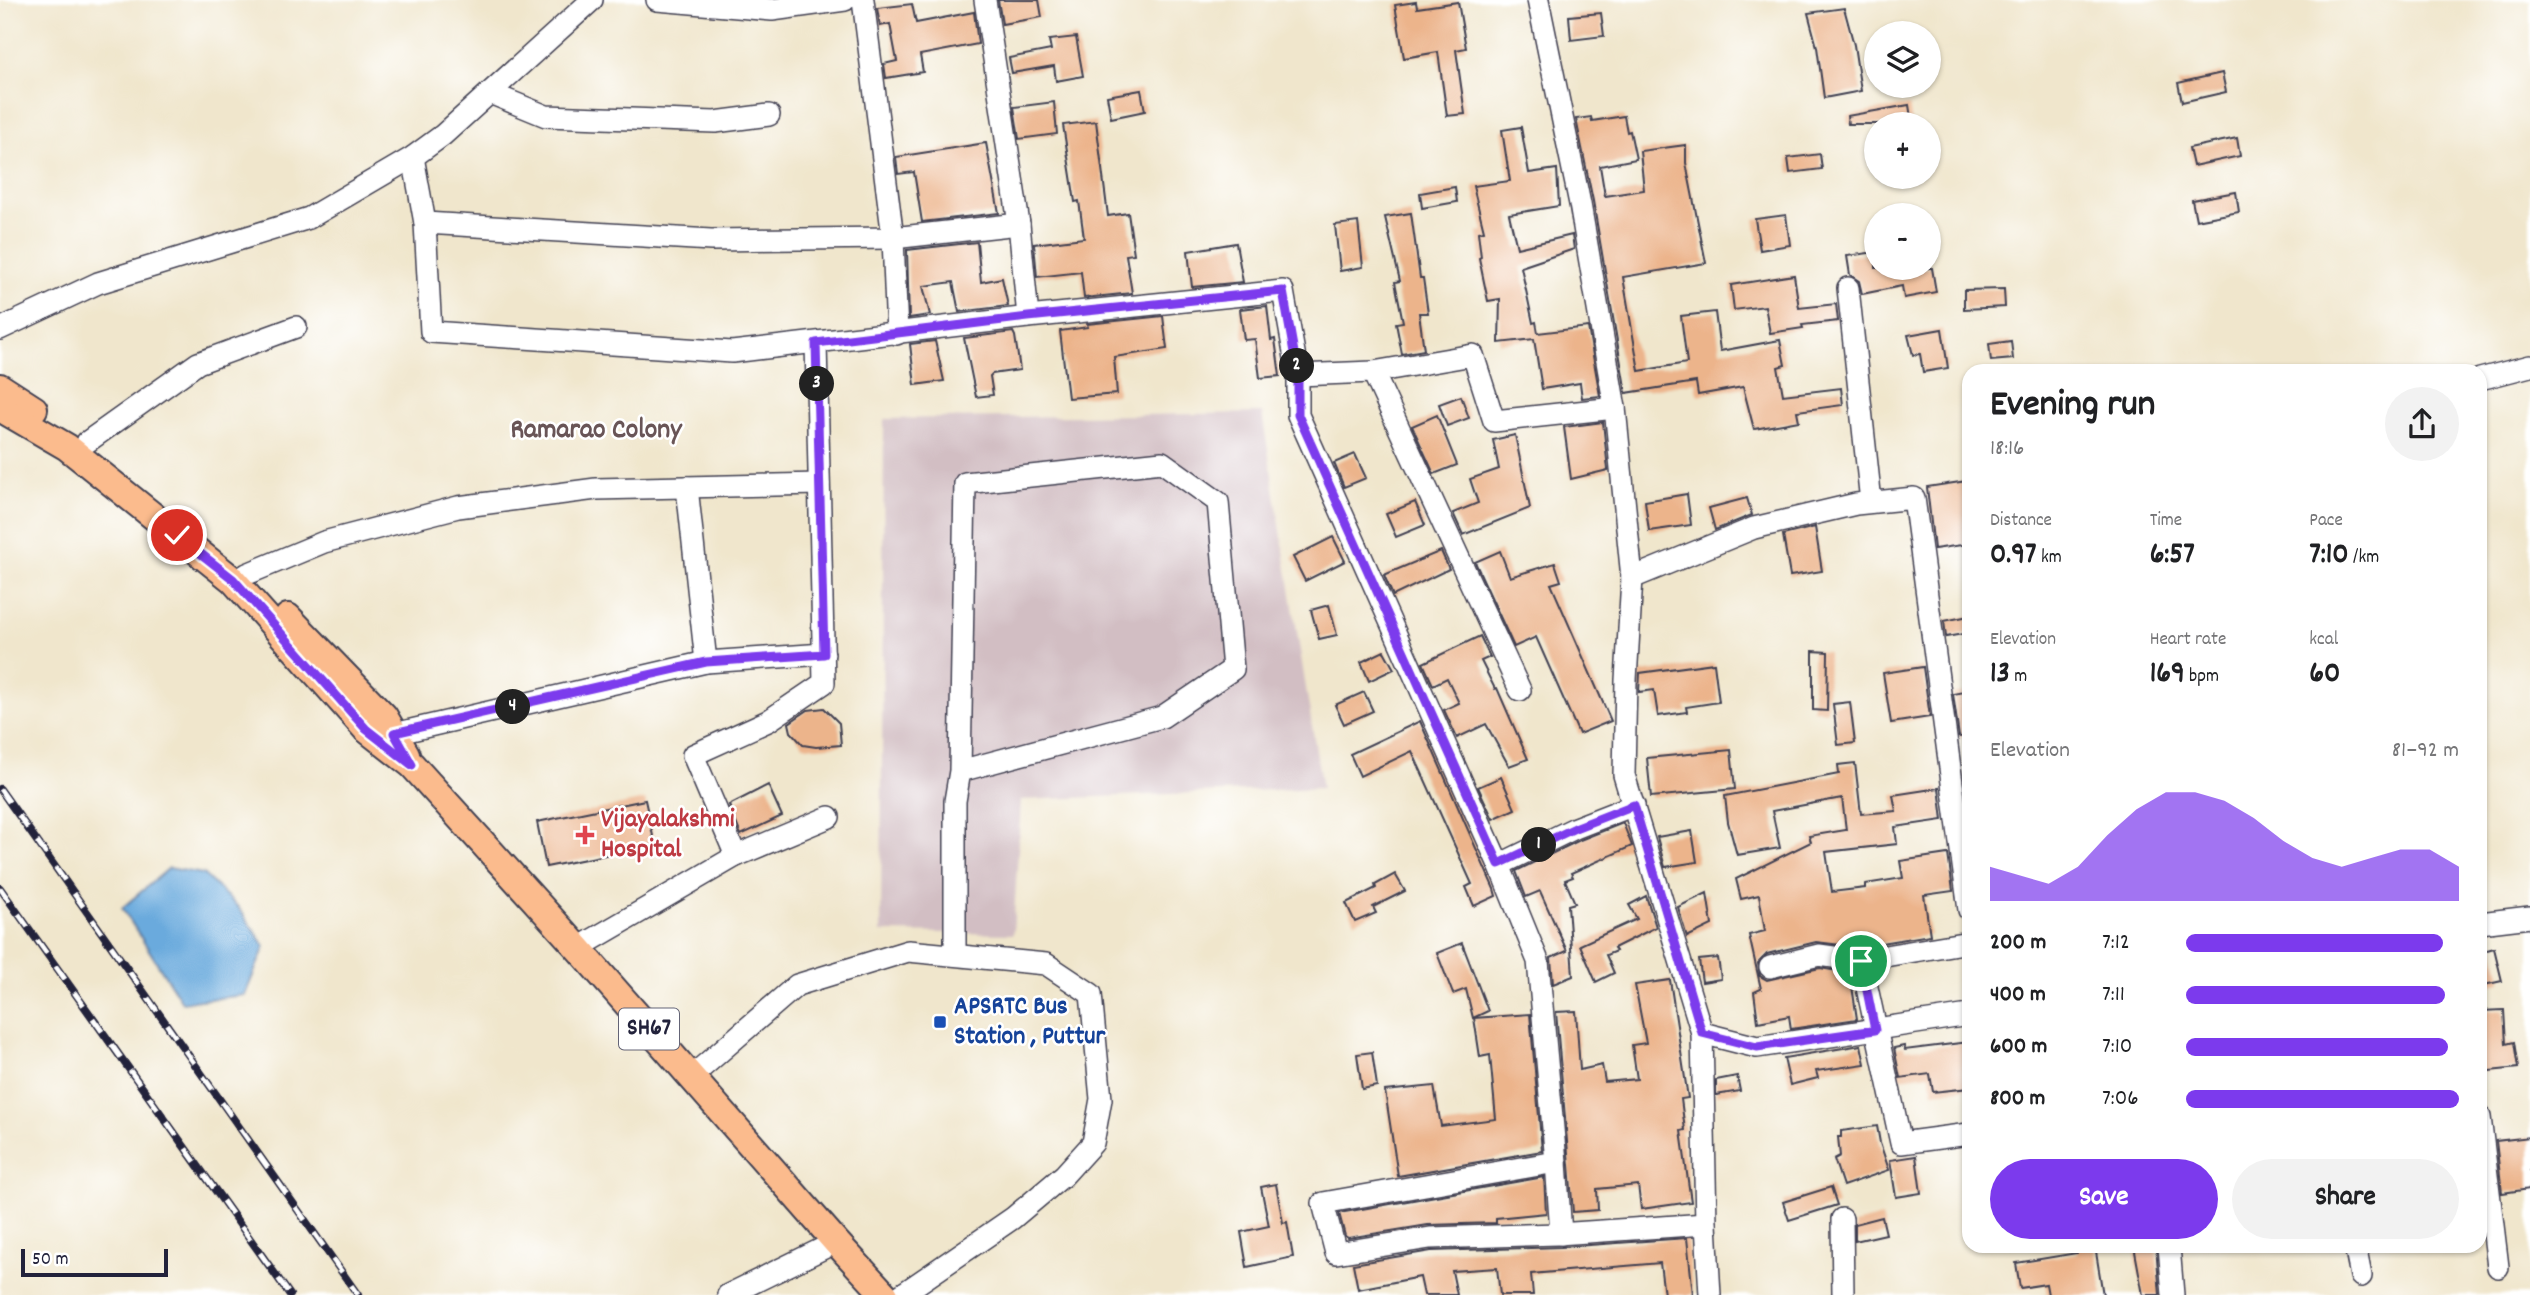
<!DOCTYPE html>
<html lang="en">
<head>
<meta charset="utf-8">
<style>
	body { margin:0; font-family:Dekko,sans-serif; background:#f2f2f2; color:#202124; height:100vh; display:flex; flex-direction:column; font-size:26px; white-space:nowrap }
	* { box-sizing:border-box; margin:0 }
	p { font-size:23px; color:#757577 }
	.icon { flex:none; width:38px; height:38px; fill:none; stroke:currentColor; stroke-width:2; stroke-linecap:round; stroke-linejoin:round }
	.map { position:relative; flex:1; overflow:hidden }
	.side { position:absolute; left:1962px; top:364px; width:525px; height:889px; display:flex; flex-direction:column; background:#fff; border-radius:21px; box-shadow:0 2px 5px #0004 }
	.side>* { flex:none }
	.buttons { position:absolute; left:1864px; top:21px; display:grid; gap:14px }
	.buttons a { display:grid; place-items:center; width:77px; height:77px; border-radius:50%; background:#fff; box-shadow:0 2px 5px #0004; font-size:35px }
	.scale { position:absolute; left:21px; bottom:18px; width:147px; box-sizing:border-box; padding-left:7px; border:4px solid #22223b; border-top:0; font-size:19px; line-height:24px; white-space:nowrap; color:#22223b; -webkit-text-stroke:5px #fff; paint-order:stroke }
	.pin { position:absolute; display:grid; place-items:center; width:60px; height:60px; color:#fff; margin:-30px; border:4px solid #fff; border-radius:50%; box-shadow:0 2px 7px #0007 }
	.km { position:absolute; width:35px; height:35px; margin:-18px; border-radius:50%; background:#222; color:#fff; font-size:19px; line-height:35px; text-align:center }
	.round { display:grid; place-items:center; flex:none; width:74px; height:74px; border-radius:37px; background:#f2f2f2 }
	.summary { display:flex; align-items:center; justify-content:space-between; height:119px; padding:0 28px }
	h1 { font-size:38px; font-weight:700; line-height:52px }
	.stats { display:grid; grid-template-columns:repeat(3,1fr); gap:10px; height:119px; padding:7px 28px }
	.stats div { display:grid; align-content:center }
	.stats b { font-size:30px; font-weight:700 }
	.stats small { font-size:19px; font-weight:400 }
	.stats p { font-size:19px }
	.chart { height:196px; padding:14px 28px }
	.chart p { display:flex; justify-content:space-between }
	.chart svg { width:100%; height:126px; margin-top:7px; fill:#7c3aed; opacity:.7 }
	.cta { display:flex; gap:14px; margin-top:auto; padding:14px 28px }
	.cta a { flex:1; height:80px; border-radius:42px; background:#7c3aed; color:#fff; font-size:28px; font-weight:700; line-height:80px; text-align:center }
	.cta a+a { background:#f2f2f2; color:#202124 }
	ul { padding:0 28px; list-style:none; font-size:23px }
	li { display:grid; grid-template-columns:112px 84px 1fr; align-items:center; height:52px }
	li i { height:18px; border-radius:9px; background:#7c3aed }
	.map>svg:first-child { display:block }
	.industrial { fill:#d2bec3 }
	.water { fill:#6aaadd; stroke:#46668c; stroke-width:2 }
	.building { fill:#ecb48b }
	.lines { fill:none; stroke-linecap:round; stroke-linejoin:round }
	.minor-casing { stroke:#413f51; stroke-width:24 }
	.major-casing { stroke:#413f51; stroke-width:30 }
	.minor { stroke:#fff; stroke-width:21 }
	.major { stroke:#fbbb8d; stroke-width:26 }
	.rail-casing { stroke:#22223b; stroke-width:8 }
	.rail { stroke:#fff; stroke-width:5; stroke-dasharray:16; stroke-linecap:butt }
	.route-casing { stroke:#fff; stroke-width:14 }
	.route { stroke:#7c3aed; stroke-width:9 }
	.health-dot { fill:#e0444e; stroke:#fff; stroke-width:2.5 }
	.transit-dot { fill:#1a4fb4; stroke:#fff; stroke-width:2.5 }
	.labels { text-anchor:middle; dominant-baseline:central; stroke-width:5; stroke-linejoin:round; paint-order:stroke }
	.shield { fill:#fff; stroke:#646476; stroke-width:2 }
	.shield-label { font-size:24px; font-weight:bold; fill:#22223b }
	.health-label { font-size:26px; font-weight:bold; fill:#be3a42; stroke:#fff; text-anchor:start }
	.transit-label { font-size:26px; font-weight:bold; fill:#164399; stroke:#fff; text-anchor:start }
	.neighbourhood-label { font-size:28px; font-weight:bold; fill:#695557; stroke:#fff }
</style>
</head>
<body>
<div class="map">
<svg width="2530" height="1295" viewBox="0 0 2530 1295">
	<rect width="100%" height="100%" fill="#fff"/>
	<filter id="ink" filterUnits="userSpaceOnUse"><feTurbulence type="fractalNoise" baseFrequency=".0143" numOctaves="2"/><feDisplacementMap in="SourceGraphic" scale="14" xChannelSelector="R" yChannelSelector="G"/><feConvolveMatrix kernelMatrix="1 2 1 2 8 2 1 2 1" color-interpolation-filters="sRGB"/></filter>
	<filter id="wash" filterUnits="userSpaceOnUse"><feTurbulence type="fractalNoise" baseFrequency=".00686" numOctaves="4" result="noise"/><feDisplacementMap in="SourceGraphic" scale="28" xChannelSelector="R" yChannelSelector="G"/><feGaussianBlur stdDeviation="1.57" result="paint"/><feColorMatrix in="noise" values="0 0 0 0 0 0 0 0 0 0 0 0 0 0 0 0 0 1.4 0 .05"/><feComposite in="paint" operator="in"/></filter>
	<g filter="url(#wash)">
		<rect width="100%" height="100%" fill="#f0e6cc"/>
		<!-- industrial -->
		<polygon class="industrial" points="1262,413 1322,788 1021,800 1013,934 881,932 884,419"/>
		<!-- water -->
		<polygon class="water" points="169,868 203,874 238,907 265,946 245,995 182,1002 122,908"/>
		<g id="blocks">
			<!-- building -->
			<g class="building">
				<polygon points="998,0 1039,0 1042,17 1002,24"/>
				<polygon points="1416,2 1417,8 1458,2 1466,48 1456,50 1465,114 1447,116 1438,52 1404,58 1395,5"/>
				<polygon points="912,4 916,23 974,12 978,44 920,55 923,72 886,78 884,64 897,61 890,24 880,26 877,8"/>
				<polygon points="1844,8 1854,45 1861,91 1824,98 1817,47 1808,13"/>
				<polygon points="1601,13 1604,36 1571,40 1569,16"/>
				<polygon points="1076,37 1083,76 1056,81 1054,66 1012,73 1009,58 1051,50 1049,40"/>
				<polygon points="2222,73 2226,92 2182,102 2178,83"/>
				<polygon points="1141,90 1145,111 1111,118 1107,96"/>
				<polygon points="1054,102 1057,134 1019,139 1014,107"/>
				<polygon points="1909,105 1912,124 1848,124 1847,116"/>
				<polygon points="1624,116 1627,132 1630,131 1636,159 1600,166 1605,196 1644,190 1640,151 1686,145 1686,163 1706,263 1623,277 1639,371 1687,363 1681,316 1715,312 1720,351 1780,340 1785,365 1778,367 1783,395 1841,388 1843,405 1797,411 1799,421 1754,429 1743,387 1698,395 1696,382 1626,393 1593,201 1576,119 1591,117 1592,121"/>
				<polygon points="1096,121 1108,216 1128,213 1134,254 1126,255 1132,293 1084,298 1081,272 1037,277 1034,244 1084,238 1079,201 1075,202 1063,125"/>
				<polygon points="1521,127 1529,173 1557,169 1559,206 1509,214 1517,248 1572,235 1574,249 1521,267 1533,323 1536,322 1538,333 1588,327 1600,396 1582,398 1580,383 1542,389 1534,339 1499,343 1500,299 1488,301 1479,258 1481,257 1478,232 1484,231 1473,186 1510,181 1502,130"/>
				<polygon points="2237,138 2240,156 2193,166 2189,148"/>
				<polygon points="986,143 999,213 922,222 914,172 898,174 896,157"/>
				<polygon points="1820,154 1822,169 1790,173 1788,158"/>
				<polygon points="1455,187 1457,202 1422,208 1420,193"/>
				<polygon points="2236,192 2239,212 2196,220 2192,200"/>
				<polygon points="1411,213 1420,278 1423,278 1428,313 1419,313 1424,350 1402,354 1396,323 1403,322 1395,282 1400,281 1385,217"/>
				<polygon points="1786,215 1790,245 1760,250 1755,219"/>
				<polygon points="1358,222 1363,267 1340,271 1335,225"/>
				<polygon points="977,242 981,282 1002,278 1008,306 959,312 953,282 923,286 930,315 909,318 907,250"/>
				<polygon points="1236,243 1243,282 1192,287 1188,251"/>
				<polygon points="1876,252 1876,268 1932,268 1936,292 1904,298 1902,286 1862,294 1859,281 1850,275 1847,256"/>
				<polygon points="1794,275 1799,308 1836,304 1838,321 1802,325 1803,328 1770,333 1765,306 1734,310 1731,285"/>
				<polygon points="2004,289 2005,307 1964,309 1964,290"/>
				<polygon points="1267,306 1271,340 1275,339 1280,376 1260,378 1255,339 1244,340 1240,309"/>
				<polygon points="1163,316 1167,349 1114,357 1117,394 1068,398 1060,331 1088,327 1087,324"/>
				<polygon points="1942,329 1948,368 1923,372 1920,354 1913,355 1908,335"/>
				<polygon points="1013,332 1015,336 1020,370 992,374 990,376 993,395 976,397 964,338"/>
				<polygon points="935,341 944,381 915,385 910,344"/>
				<polygon points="2011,341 2013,359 1991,361 1989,344"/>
				<polygon points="1461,396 1469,418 1447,426 1439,404"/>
				<polygon points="1437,415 1457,465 1434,474 1412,426"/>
				<polygon points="1603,422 1608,470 1571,479 1564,427"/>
				<polygon points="1515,435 1530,508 1463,535 1453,513 1478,503 1470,479 1499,469 1493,440"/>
				<polygon points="1355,454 1366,478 1344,487 1334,463"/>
				<polygon points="1967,481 1969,544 1934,549 1927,487"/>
				<polygon points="1687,494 1691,525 1649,531 1645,501"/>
				<polygon points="1747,498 1752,515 1715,530 1709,508"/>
				<polygon points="1415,502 1425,525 1396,537 1386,514"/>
				<polygon points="1815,527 1822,571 1790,576 1783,535"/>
				<polygon points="1333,537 1345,561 1305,581 1293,557"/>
				<polygon points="1441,551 1449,569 1393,596 1384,575"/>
				<polygon points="1500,551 1510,577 1555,563 1561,581 1551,584 1611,721 1579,734 1536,637 1514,647 1475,562"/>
				<polygon points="1329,605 1337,635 1319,639 1311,610"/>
				<polygon points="1969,616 1969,633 1946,637 1944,621"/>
				<polygon points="1480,636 1490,657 1481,661 1495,689 1497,688 1528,759 1509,766 1486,724 1457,738 1444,710 1459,703 1447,678 1433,685 1423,663"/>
				<polygon points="1384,651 1394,669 1369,681 1361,662"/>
				<polygon points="1813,651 1828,652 1827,711 1813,710"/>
				<polygon points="1714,663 1719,702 1686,707 1687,712 1658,716 1654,690 1639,692 1640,673"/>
				<polygon points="1923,667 1930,717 1891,723 1883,673"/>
				<polygon points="1364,692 1373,711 1344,724 1335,705"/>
				<polygon points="1964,692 1969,736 1959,737 1953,694"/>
				<polygon points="1850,702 1855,743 1838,745 1833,704"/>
				<polygon points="824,708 839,723 841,745 816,747 803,745 791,732 789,723 808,710"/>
				<polygon points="1420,721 1494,889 1496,896 1474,906 1466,887 1472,884 1412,751 1360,776 1350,754"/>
				<polygon points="1731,750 1735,789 1651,797 1647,758"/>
				<polygon points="1855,763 1861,814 1896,811 1893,795 1939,788 1943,820 1895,827 1897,844 1826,852 1832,892 1865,888 1865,884 1903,878 1900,861 1948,854 1953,891 1924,895 1930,935 1858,947 1816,942 1767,954 1758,963 1760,976 1767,980 1820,968 1850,973 1857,1019 1791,1029 1789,1016 1758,1022 1754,992 1761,989 1749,935 1765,931 1759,895 1741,899 1736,879 1811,842 1809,836 1846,830 1842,798 1772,811 1780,848 1737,855 1728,822 1725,796 1839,774 1838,765"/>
				<polygon points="1501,777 1515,809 1493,819 1478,787"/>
				<polygon points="768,785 782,816 741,835 729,805"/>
				<polygon points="645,800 655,845 546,867 537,822"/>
				<polygon points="1623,823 1632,846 1571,873 1573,877 1565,880 1575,903 1568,905 1573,976 1553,984 1551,958 1567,951 1540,891 1526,897 1516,871 1580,840"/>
				<polygon points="1692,831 1697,862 1665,867 1657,837"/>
				<polygon points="1395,874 1405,891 1373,907 1376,913 1355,922 1346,903 1376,888 1375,885"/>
				<polygon points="1707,893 1712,925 1687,937 1678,907"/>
				<polygon points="1646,896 1656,927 1614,948 1616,951 1606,955 1614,973 1596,982 1580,945 1637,919 1629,905"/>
				<polygon points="1462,943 1488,1011 1473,1018 1466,989 1453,994 1437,953"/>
				<polygon points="2494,948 2502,981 2484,985 2480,967 2480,952"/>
				<polygon points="1718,958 1721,979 1702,982 1699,960"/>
				<polygon points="1670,980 1688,1098 1681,1099 1685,1130 1681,1131 1691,1202 1641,1209 1638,1185 1597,1189 1598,1210 1573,1212 1556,1012 1576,1011 1580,1070 1602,1065 1605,1082 1637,1079 1632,1045 1646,1043 1635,985"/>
				<polygon points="2504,1010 2506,1044 2514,1042 2518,1068 2480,1072 2480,1011"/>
				<polygon points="1530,1014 1542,1151 1398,1176 1385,1091 1434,1086 1441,1126 1496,1119 1490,1055 1480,1057 1474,1018"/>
				<polygon points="1969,1042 1969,1088 1933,1092 1930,1074 1900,1078 1894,1048 1904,1046 1905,1050"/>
				<polygon points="1861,1045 1865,1064 1816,1071 1818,1078 1790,1085 1784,1058"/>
				<polygon points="1372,1052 1377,1086 1362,1089 1357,1054"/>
				<polygon points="1737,1076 1740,1091 1716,1095 1716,1080"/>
				<polygon points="1877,1126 1880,1143 1889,1170 1843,1186 1834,1159 1840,1156 1838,1137 1841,1137 1841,1131"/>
				<polygon points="2530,1137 2530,1189 2502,1193 2496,1141"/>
				<polygon points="1916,1156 1921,1193 1896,1197 1890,1160"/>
				<polygon points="1544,1177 1546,1213 1496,1218 1496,1223 1428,1225 1348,1238 1345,1236 1339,1213"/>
				<polygon points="1276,1184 1283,1223 1287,1222 1293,1257 1247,1267 1241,1232 1269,1226 1261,1187"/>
				<polygon points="1831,1187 1837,1205 1789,1220 1783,1202"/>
				<polygon points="1882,1217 1886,1234 1855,1241 1855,1224"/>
				<polygon points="1687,1238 1693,1295 1664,1295 1660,1263 1531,1274 1533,1295 1500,1295 1497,1268 1452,1271 1457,1295 1424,1295 1420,1277 1358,1289 1353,1264 1431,1251 1561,1247"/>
				<polygon points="2077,1246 2095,1246 2103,1295 2048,1295 2046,1284 2020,1288 2016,1263 2077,1253"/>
				<polygon points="2134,1246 2156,1246 2160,1295 2143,1295"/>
			</g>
		</g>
	</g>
	<g filter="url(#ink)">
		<use href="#blocks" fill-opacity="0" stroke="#413f51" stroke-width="2"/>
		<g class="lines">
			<!-- minor casing -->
			<g class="minor-casing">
				<g id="minor">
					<polyline points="657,0 772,10 845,0"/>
					<polyline points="863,0 893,238 897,334"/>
					<polyline points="985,0 1019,224 1028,317"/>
					<polyline points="1538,0 1580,204 1615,408 1632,578 1626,680 1624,775 1702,1033 1757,1047 1969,1015"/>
					<polyline points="490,93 546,116 715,122 769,115"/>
					<polyline points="413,157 425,223 431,332 732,352 1028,317 1283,291 1298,375 1373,372 1473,355 1494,421 1615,408"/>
					<polyline points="425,223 711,240 893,238 1019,224"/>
					<polyline points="1848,288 1871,502"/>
					<polyline points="0,329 98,283 309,218 413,157 443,135 592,0"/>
					<polyline points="1373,372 1520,690"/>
					<polyline points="1298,375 1298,415 1499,865"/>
					<polyline points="2480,379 2530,366"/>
					<polyline points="87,442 198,363 296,327"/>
					<polyline points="687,487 706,662"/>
					<polyline points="247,574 324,542 458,507 596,489 819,484"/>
					<polyline points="1632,578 1754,528 1856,504 1914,498 1969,910"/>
					<polyline points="394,734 706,662 824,654"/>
					<polyline points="736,856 693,755 768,721 824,683 816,343"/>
					<polyline points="2480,923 2530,917"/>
					<polyline points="1969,942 1861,960 1901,1143 1969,1134"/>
					<polyline points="578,948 736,856 829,817"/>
					<polyline points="955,955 955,801 960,771 1162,717 1233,669 1218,502 1162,462 965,483 960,771"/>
					<polyline points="1770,967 1819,955 1862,961"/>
					<polyline points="1702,1033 1706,1224 1710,1295"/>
					<polyline points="691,1077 797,985 908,951 1046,964 1091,994 1101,1099 1093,1143 1064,1175 1013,1218 901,1295"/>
					<polyline points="2480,1117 2498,1267"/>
					<polyline points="1556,1162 1323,1203 1336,1253 1430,1238 1558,1234 1706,1224"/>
					<polyline points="1842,1219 1843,1295"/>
					<polyline points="1561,1234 1556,1162 1538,961 1499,865 1575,828 1634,805"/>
					<polyline points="2169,1246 2173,1295"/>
					<polyline points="2355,1246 2361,1276"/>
					<polyline points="728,1295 836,1242"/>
				</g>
			</g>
			<!-- major casing -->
			<g class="major-casing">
				<g id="major">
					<polyline points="0,387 34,409"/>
					<polyline points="0,408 67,447 233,580 366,729 412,765 578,948 836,1242 885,1295"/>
					<polyline points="288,617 384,716 406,754"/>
				</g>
			</g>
			<!-- minor -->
			<use href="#minor" class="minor"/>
			<!-- major -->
			<use href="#major" class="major"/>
			<!-- rail casing -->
			<g class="rail-casing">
				<g id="rail">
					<polyline points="0,789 358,1295"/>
					<polyline points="0,888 290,1295"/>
				</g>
			</g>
			<!-- rail -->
			<use href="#rail" class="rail"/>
		</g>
	</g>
	<g class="lines" filter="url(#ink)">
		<!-- route casing -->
		<g class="route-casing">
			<polyline id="route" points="177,535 233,579 366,729 412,765 394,733 706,662 824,654 816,343 1028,317 1283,291 1298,375 1298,415 1499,864 1575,828 1634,805 1702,1033 1757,1047 1875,1030 1861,961"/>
		</g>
		<!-- route -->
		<use href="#route" class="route"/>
	</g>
	<!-- markers -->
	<path class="health-dot" d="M581.5 824.5h7v7h7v7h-7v7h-7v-7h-7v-7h7z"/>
	<rect class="transit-dot" x="933" y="1015" width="14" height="14" rx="3.5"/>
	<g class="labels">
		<!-- shield labels -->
		<rect class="shield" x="619" y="1008.5" width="60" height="41" rx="5"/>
		<g class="shield-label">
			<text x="649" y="1029">SH67</text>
		</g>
		<!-- health labels -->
		<g class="health-label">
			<text x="601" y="820">Vijayalakshmi<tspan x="601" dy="30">Hospital</tspan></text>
		</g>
		<!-- transit labels -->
		<g class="transit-label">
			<text x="954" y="1007">APSRTC Bus<tspan x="954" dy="30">Station , Puttur</tspan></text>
		</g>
		<!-- neighbourhood labels -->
		<g class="neighbourhood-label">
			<text x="596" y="432">Ramarao Colony</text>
		</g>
	</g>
</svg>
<div class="buttons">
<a><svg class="icon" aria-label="layers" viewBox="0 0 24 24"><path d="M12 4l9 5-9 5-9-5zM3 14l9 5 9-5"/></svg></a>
<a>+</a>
<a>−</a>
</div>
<div class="scale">50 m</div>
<div class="pin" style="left:1861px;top:961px;background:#1e9e55"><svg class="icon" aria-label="arrive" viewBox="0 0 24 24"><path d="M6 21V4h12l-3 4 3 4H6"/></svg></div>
<div class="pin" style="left:177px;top:535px;background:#d93025"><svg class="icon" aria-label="check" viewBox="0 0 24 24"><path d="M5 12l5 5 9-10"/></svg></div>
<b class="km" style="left:1539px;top:845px">1</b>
<b class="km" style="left:1297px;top:366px">2</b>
<b class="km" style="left:817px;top:384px">3</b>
<b class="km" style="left:513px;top:707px">4</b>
<section class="side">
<div class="summary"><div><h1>Evening run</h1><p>18:16</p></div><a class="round"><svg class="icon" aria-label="share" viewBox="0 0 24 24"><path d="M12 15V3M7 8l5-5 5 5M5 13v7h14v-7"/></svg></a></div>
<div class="stats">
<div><p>Distance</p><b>0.97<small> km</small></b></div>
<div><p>Time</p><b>6:57</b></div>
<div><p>Pace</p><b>7:10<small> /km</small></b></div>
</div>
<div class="stats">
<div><p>Elevation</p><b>13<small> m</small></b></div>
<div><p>Heart rate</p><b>169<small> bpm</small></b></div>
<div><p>kcal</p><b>60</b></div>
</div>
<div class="chart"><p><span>Elevation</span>81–92 m</p>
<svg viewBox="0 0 160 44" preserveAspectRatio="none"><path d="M0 44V32L10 35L20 38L30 32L40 21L50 12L60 6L70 6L80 9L90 15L100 23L110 29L120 32L130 29L140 26L150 26L160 32V44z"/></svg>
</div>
<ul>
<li><b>200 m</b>7:12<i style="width:94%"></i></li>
<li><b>400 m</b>7:11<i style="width:95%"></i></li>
<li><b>600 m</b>7:10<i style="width:96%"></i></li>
<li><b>800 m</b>7:06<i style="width:100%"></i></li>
</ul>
<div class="cta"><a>Save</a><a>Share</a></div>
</section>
</div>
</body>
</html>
